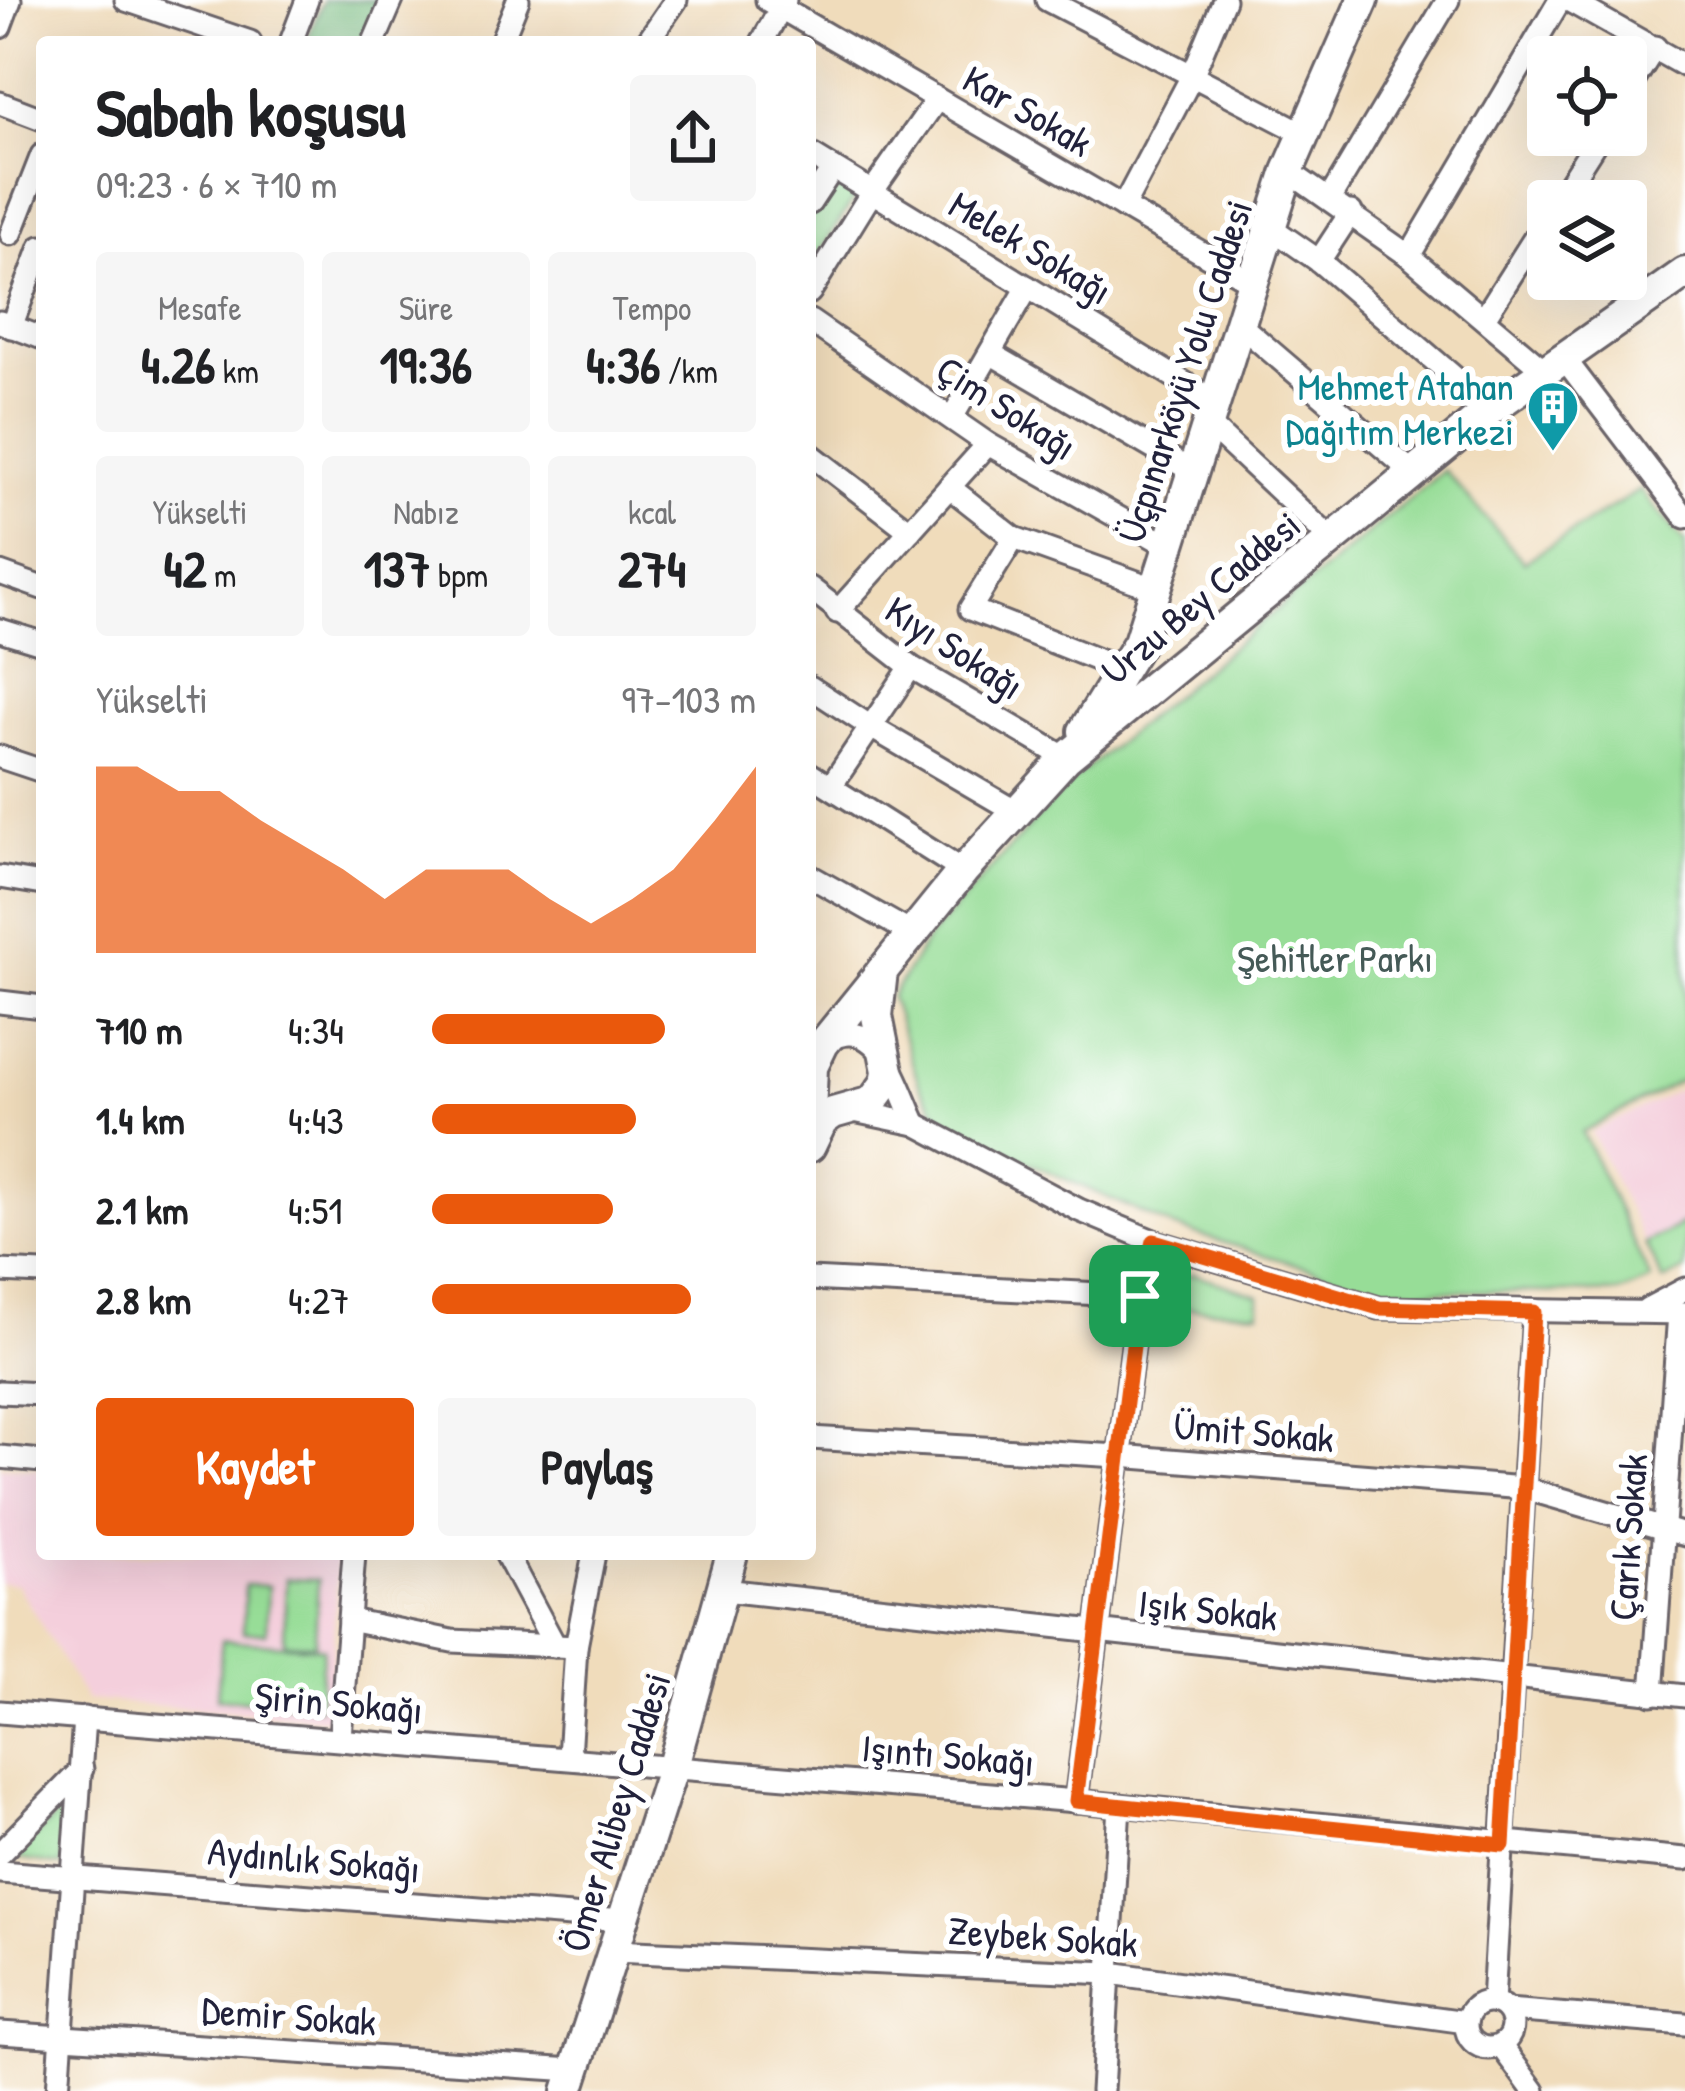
<!DOCTYPE html>
<html lang="tr">
<head>
<meta charset="utf-8">
<style>
	body { margin:0; font-family:"Patrick Hand",sans-serif; background:#f6f6f6; color:#202124; height:100vh; display:flex; flex-direction:column; font-size:45px; white-space:nowrap }
	* { box-sizing:border-box; margin:0 }
	p { font-size:39px; color:#757577 }
	.icon { flex:none; width:66px; height:66px; fill:none; stroke:currentColor; stroke-width:2; stroke-linecap:round; stroke-linejoin:round }
	.map { position:relative; flex:1; overflow:hidden }
	.drawer { position:absolute; left:36px; top:36px; width:780px; height:1524px; display:flex; flex-direction:column; background:#fff; border-radius:12px; box-shadow:0 12px 48px #0002 }
	.drawer>* { flex:none }
	.controls { position:absolute; left:1527px; top:36px; display:grid; gap:24px }
	.controls a { display:grid; place-items:center; width:120px; height:120px; border-radius:12px; background:#fff; box-shadow:0 12px 48px #0002; font-size:60px }
	.pin { position:absolute; display:grid; place-items:center; width:102px; height:102px; color:#fff; margin:-51px; border-radius:24px; box-shadow:0 6px 18px #0006 }
	.round { display:grid; place-items:center; flex:none; width:126px; height:126px; border-radius:12px; background:#f6f6f6 }
	.head { display:flex; align-items:center; justify-content:space-between; height:204px; padding:0 60px }
	h1 { font-size:66px; font-weight:700; line-height:90px }
	.metrics { display:grid; grid-template-columns:repeat(3,1fr); gap:18px; height:204px; padding:12px 60px }
	.metrics div { display:grid; align-content:center; border-radius:12px; background:#f6f6f6; text-align:center }
	.metrics b { font-size:51px; font-weight:700 }
	.metrics small { font-size:33px; font-weight:400 }
	.metrics p { font-size:33px }
	.chart { height:336px; padding:24px 60px }
	.chart p { display:flex; justify-content:space-between }
	.chart svg { width:100%; height:216px; margin-top:12px; fill:#ea580c; opacity:.7 }
	.cta { display:flex; gap:24px; margin-top:auto; padding:24px 60px }
	.cta a { flex:1; height:138px; border-radius:12px; background:#ea580c; color:#fff; font-size:48px; font-weight:700; line-height:138px; text-align:center }
	.cta a+a { background:#f6f6f6; color:#202124 }
	ul { padding:0 60px; list-style:none; font-size:39px }
	li { display:grid; grid-template-columns:192px 144px 1fr; align-items:center; height:90px }
	li i { height:30px; border-radius:15px; background:#ea580c }
	.map>svg:first-child { display:block }
	.built { fill:#f4cfdc }
	.green { fill:#97dd97; stroke:#5c8069; stroke-width:3 }
	.forest { fill:#79bc80; stroke:#4e6f5e; stroke-width:3 }
	.lines { fill:none; stroke-linecap:round; stroke-linejoin:round }
	.street-casing { stroke:#6a6368; stroke-width:27 }
	.secondary-casing { stroke:#6a6368; stroke-width:36 }
	.street { stroke:#fff; stroke-width:21 }
	.secondary { stroke:#fff; stroke-width:30 }
	.route-casing { stroke:#fff; stroke-width:24 }
	.route { stroke:#ea580c; stroke-width:15 }
	.labels { text-anchor:middle; dominant-baseline:central; stroke-width:12; stroke-linejoin:round; paint-order:stroke }
	.street-label { font-size:39px; fill:#22223b; stroke:#fff }
	.culture-label { font-size:39px; fill:#0d838f; stroke:#fff; text-anchor:end }
	.park-label { font-size:39px; fill:#455a57; stroke:#fff }
</style>
</head>
<body>
<div class="map">
<svg width="1685" height="2091" viewBox="0 0 1685 2091">
	<rect width="100%" height="100%" fill="#fff"/>
	<filter id="ink" filterUnits="userSpaceOnUse"><feTurbulence type="fractalNoise" baseFrequency=".00833" numOctaves="2"/><feDisplacementMap in="SourceGraphic" scale="24" xChannelSelector="R" yChannelSelector="G"/><feConvolveMatrix kernelMatrix="1 2 1 2 8 2 1 2 1" color-interpolation-filters="sRGB"/></filter>
	<filter id="wash" filterUnits="userSpaceOnUse"><feTurbulence type="fractalNoise" baseFrequency=".004" numOctaves="4" result="noise"/><feDisplacementMap in="SourceGraphic" scale="48" xChannelSelector="R" yChannelSelector="G"/><feGaussianBlur stdDeviation="2.7" result="paint"/><feColorMatrix in="noise" values="0 0 0 0 0 0 0 0 0 0 0 0 0 0 0 0 0 1.4 0 .05"/><feComposite in="paint" operator="in"/></filter>
	<g filter="url(#wash)">
		<rect width="100%" height="100%" fill="#f0dcbb"/>
		<!-- built -->
		<g class="built">
			<polygon points="1685,1087 1685,1270 1663,1281 1591,1132"/>
			<polygon points="0,1467 42,1470 42,1554 338,1554 329,1719 86,1700 17,1584 0,1583"/>
		</g>
		<!-- green -->
		<g class="green">
			<polygon points="833,181 856,195 810,268 810,218"/>
			<polygon points="1444,470 1524,562 1640,490 1685,543 1685,1078 1582,1132 1651,1280 1619,1293 1380,1290 1176,1228 947,1126 920,1087 891,997 928,938 1069,783"/>
			<polygon points="1685,1223 1685,1270 1663,1281 1645,1244"/>
			<path d="M 1194,1274 L 1259,1295 L 1259,1312 L 1156,1306 C 1156,1286 1177,1277 1194,1274 Z"/>
			<polygon points="286,1579 318,1580 315,1644 284,1643"/>
			<polygon points="245,1585 268,1586 266,1633 243,1632"/>
			<polygon points="222,1640 323,1648 319,1707 217,1698"/>
			<polygon points="65,1808 68,1810 61,1866 12,1858"/>
		</g>
		<!-- forest -->
		<polygon class="forest" points="323,0 381,0 364,42 306,42"/>
	</g>
	<g filter="url(#ink)">
		<g class="lines">
			<!-- street casing -->
			<g class="street-casing">
				<g id="street">
					<polyline points="126,0 250,42"/>
					<polyline points="767,0 1252,282"/>
					<polyline points="1047,0 1303,133"/>
					<polyline points="1568,0 1685,66"/>
					<polyline points="0,27 10,0"/>
					<polyline points="291,42 307,0"/>
					<polyline points="374,42 392,0"/>
					<polyline points="501,42 518,0"/>
					<polyline points="647,42 676,0"/>
					<polyline points="762,42 785,0"/>
					<polyline points="1626,93 1655,47"/>
					<polyline points="0,103 42,119"/>
					<polyline points="810,154 1214,401"/>
					<polyline points="1288,171 1409,256 1545,371"/>
					<polyline points="1330,198 1448,0"/>
					<polyline points="1558,201 1600,135"/>
					<polyline points="810,203 833,168"/>
					<polyline points="1123,207 1192,76 1224,0"/>
					<polyline points="1351,212 1319,261 1491,409"/>
					<polyline points="1270,227 1319,261"/>
					<polyline points="11,234 42,155"/>
					<polyline points="1409,256 1560,0"/>
					<polyline points="810,292 872,192 937,99"/>
					<polyline points="1484,318 1548,217"/>
					<polyline points="810,321 988,444 1169,546"/>
					<polyline points="0,322 42,338"/>
					<polyline points="1239,324 1412,472"/>
					<polyline points="11,327 41,247"/>
					<polyline points="990,353 1192,471"/>
					<polyline points="1564,358 1685,517"/>
					<polyline points="953,416 1028,287"/>
					<polyline points="1207,423 1331,539"/>
					<polyline points="810,454 910,531"/>
					<polyline points="949,487 1014,538 1156,589"/>
					<polyline points="1014,538 970,609 1123,670"/>
					<polyline points="0,573 42,588"/>
					<polyline points="810,588 911,667 1066,758"/>
					<polyline points="837,612 988,444"/>
					<polyline points="0,630 42,643"/>
					<polyline points="810,687 871,727 1018,813"/>
					<polyline points="0,757 42,771"/>
					<polyline points="810,774 963,871"/>
					<polyline points="831,786 911,667"/>
					<polyline points="810,876 911,933"/>
					<polyline points="0,877 42,884"/>
					<polyline points="0,1002 42,1007"/>
					<path d="M 826,1042 C 879,1008 899,1090 916,1124"/>
					<polyline points="849,1110 916,1124 1079,1210 1153,1241 1379,1308 1685,1313"/>
					<polyline points="0,1271 42,1273"/>
					<polyline points="810,1279 1140,1296"/>
					<polyline points="1647,1309 1685,1289"/>
					<polyline points="0,1392 42,1394"/>
					<polyline points="810,1438 1119,1456 1524,1488 1685,1535"/>
					<polyline points="0,1457 42,1461"/>
					<polyline points="506,1554 555,1646"/>
					<polyline points="724,1590 1685,1696"/>
					<polyline points="349,1620 452,1641 576,1647"/>
					<polyline points="1652,1694 1679,1313"/>
					<polyline points="0,1712 1076,1801 1685,1859"/>
					<polyline points="340,1737 354,1554"/>
					<polyline points="569,1757 576,1647 594,1554"/>
					<polyline points="1076,1801 1137,1314 1153,1241"/>
					<polyline points="0,1853 82,1769"/>
					<polyline points="0,1872 623,1920"/>
					<polyline points="613,1951 1110,1973 1466,2022"/>
					<circle cx="1489" cy="2025" r="23"/>
					<polyline points="1493,2002 1534,1312"/>
					<polyline points="1507,2010 1685,2024"/>
					<polyline points="0,2033 574,2070"/>
					<polyline points="1501,2046 1534,2091"/>
					<polyline points="58,2091 84,1718"/>
					<polyline points="1102,2091 1119,1805"/>
				</g>
			</g>
			<!-- secondary casing -->
			<g class="secondary-casing">
				<g id="secondary">
					<polyline points="1084,731 1139,642 1288,171 1363,0"/>
					<polyline points="810,1115 812,1067 823,1044 963,871 1066,758 1491,409 1685,273"/>
					<polyline points="810,1146 822,1121 833,1113 872,1102 886,1083 888,1071 877,1016 882,971"/>
					<polyline points="568,2091 673,1766 732,1554"/>
				</g>
			</g>
			<!-- street -->
			<use href="#street" class="street"/>
			<!-- secondary -->
			<use href="#secondary" class="secondary"/>
		</g>
	</g>
	<g class="lines" filter="url(#ink)">
		<!-- route casing -->
		<g class="route-casing">
			<polygon id="route" points="1154,1241 1379,1308 1534,1312 1503,1845 1076,1801 1137,1314"/>
		</g>
		<!-- route -->
		<use href="#route" class="route"/>
	</g>
	<!-- icons -->
	<defs>
		<g id="building-pin" transform="scale(2.7)"><path d="M0 17L-7.5 6A9.5 9.5 0 1 1 7.5 6Z" fill="#0f9aa8" stroke="#fff"/><path d="M-4-6H4V6H1V3H-1V6H-4ZM-2.5-4.3h1.7v1.8h-1.7ZM.8-4.3h1.7v1.8H.8ZM-2.5-1h1.7V.8h-1.7ZM.8-1h1.7V.8H.8Z" fill="#fff"/></g>
	</defs>
	<g fill-rule="evenodd">
		<use href="#building-pin" x="1553" y="407"/>
	</g>
	<g class="labels">
		<!-- street labels -->
		<g class="street-label">
			<text transform="translate(1028 110) rotate(30)">Kar Sokak</text>
			<text transform="translate(1031 247) rotate(31)">Melek Sokağı</text>
			<text transform="translate(1184 371) rotate(-72)">Üçpınarköyü Yolu Caddesi</text>
			<text transform="translate(1007 407) rotate(33)">Çim Sokağı</text>
			<text transform="translate(1200 597) rotate(-40)">Urzu Bey Caddesi</text>
			<text transform="translate(955 647) rotate(33)">Kıyı Sokağı</text>
			<text transform="translate(1254 1431) rotate(5)">Ümit Sokak</text>
			<text transform="translate(1627 1537) rotate(-86)">Çarık Sokak</text>
			<text transform="translate(1208 1609) rotate(6)">Işık Sokak</text>
			<text transform="translate(339 1702) rotate(5)">Şirin Sokağı</text>
			<text transform="translate(948 1754) rotate(5)">Işıntı Sokağı</text>
			<text transform="translate(615 1812) rotate(-73)">Ömer Alibey Caddesi</text>
			<text transform="translate(314 1859) rotate(5)">Aydınlık Sokağı</text>
			<text transform="translate(1043 1936) rotate(4)">Zeybek Sokak</text>
			<text transform="translate(289 2015) rotate(4)">Demir Sokak</text>
		</g>
		<!-- culture labels -->
		<g class="culture-label">
			<text x="1514" y="385">Mehmet Atahan<tspan x="1514" dy="45">Dağıtım Merkezi</tspan></text>
		</g>
		<!-- park labels -->
		<g class="park-label">
			<text x="1335" y="957">Şehitler Parkı</text>
		</g>
	</g>
</svg>
<div class="controls">
<a><svg class="icon" aria-label="locate" viewBox="0 0 24 24"><circle cx="12" cy="12" r="6"/><path d="M12 2v4M12 18v4M2 12h4M18 12h4"/></svg></a>
<a><svg class="icon" aria-label="layers" viewBox="0 0 24 24"><path d="M12 4l9 5-9 5-9-5zM3 14l9 5 9-5"/></svg></a>
</div>
<div class="pin" style="left:1140px;top:1296px;background:#1e9e55"><svg class="icon" aria-label="arrive" viewBox="0 0 24 24"><path d="M6 21V4h12l-3 4 3 4H6"/></svg></div>
<section class="drawer">
<div class="head"><div><h1>Sabah koşusu</h1><p>09:23 · 6 × 710 m</p></div><a class="round"><svg class="icon" aria-label="share" viewBox="0 0 24 24"><path d="M12 15V3M7 8l5-5 5 5M5 13v7h14v-7"/></svg></a></div>
<div class="metrics">
<div><p>Mesafe</p><b>4.26<small> km</small></b></div>
<div><p>Süre</p><b>19:36</b></div>
<div><p>Tempo</p><b>4:36<small> /km</small></b></div>
</div>
<div class="metrics">
<div><p>Yükselti</p><b>42<small> m</small></b></div>
<div><p>Nabız</p><b>137<small> bpm</small></b></div>
<div><p>kcal</p><b>274</b></div>
</div>
<div class="chart"><p><span>Yükselti</span>97–103 m</p>
<svg viewBox="0 0 160 44" preserveAspectRatio="none"><path d="M0 44V6L10 6L20 11L30 11L40 17L50 22L60 27L70 33L80 27L90 27L100 27L110 33L120 38L130 33L140 27L150 17L160 6V44z"/></svg>
</div>
<ul>
<li><b>710 m</b>4:34<i style="width:72%"></i></li>
<li><b>1.4 km</b>4:43<i style="width:63%"></i></li>
<li><b>2.1 km</b>4:51<i style="width:56%"></i></li>
<li><b>2.8 km</b>4:27<i style="width:80%"></i></li>
</ul>
<div class="cta"><a>Kaydet</a><a>Paylaş</a></div>
</section>
</div>
</body>
</html>
